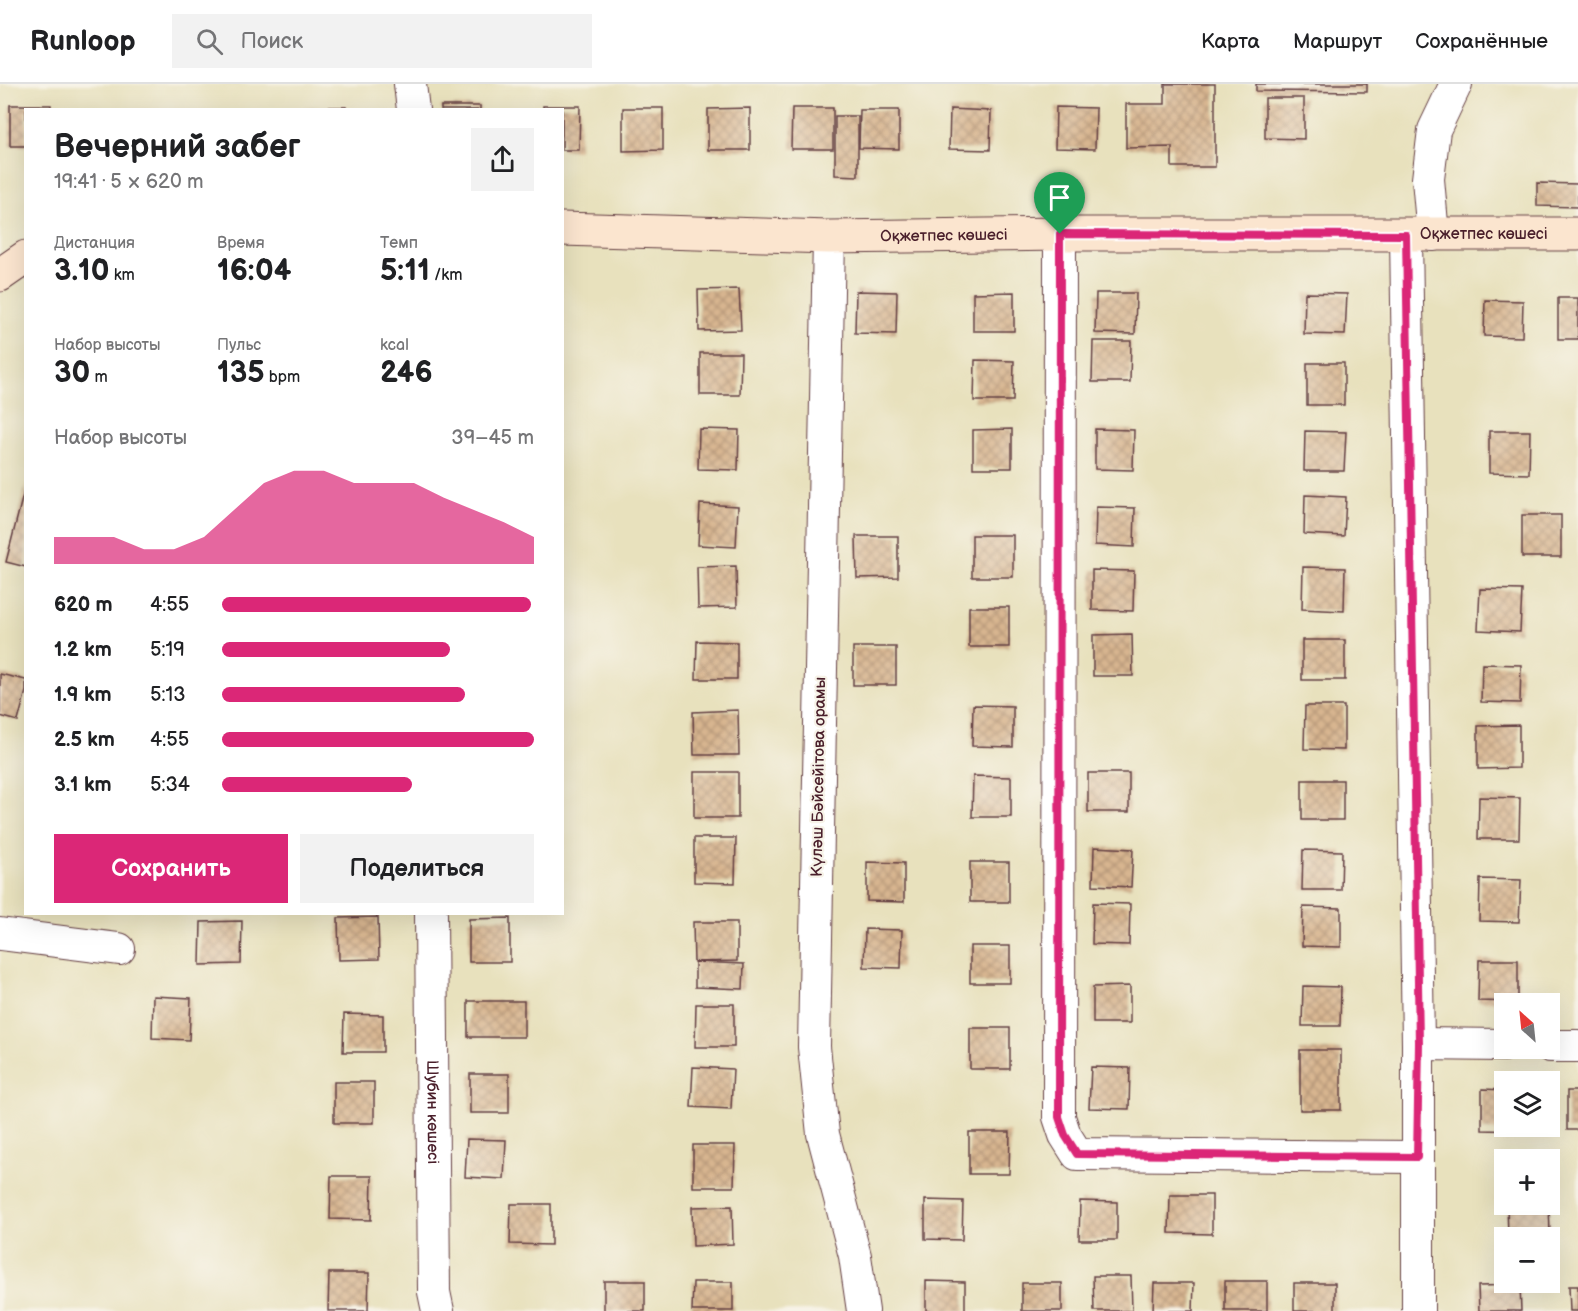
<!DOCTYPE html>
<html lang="ru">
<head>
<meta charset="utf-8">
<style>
	body { margin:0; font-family:"Balsamiq Sans",sans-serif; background:#f2f2f2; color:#202124; height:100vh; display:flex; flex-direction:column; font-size:22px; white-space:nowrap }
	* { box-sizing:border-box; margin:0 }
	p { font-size:20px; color:#757577 }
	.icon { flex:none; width:33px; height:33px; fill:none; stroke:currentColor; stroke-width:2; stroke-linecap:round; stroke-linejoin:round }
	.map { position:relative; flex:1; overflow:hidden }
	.details { position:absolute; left:24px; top:24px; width:540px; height:807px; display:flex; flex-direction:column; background:#fff; border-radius:0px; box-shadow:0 6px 24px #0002 }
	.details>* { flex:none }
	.needle { width:39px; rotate:333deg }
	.buttons { position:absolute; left:1494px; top:909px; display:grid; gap:12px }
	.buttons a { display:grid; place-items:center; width:66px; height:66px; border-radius:0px; background:#fff; box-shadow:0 6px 24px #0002; font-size:30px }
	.pin { position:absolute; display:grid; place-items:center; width:51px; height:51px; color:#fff; margin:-62px -26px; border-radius:50% 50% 50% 0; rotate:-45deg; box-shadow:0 0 6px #0007 }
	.pin .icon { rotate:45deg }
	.round { display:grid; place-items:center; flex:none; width:63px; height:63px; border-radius:0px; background:#f2f2f2 }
	.summary { display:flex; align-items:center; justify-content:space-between; height:102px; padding:0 30px }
	h1 { font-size:33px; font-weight:600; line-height:45px }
	.figures { display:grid; grid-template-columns:repeat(3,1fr); gap:9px; height:102px; padding:6px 30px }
	.figures div { display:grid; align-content:center }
	.figures b { font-size:30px; font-weight:600 }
	.figures small { font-size:16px; font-weight:400 }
	.figures p { font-size:16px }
	.chart { height:168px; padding:12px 30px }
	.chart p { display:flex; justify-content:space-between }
	.chart svg { width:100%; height:108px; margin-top:6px; fill:#db2777; opacity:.7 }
	.primary-button { display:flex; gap:12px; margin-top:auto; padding:12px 30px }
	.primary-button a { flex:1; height:69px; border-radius:0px; background:#db2777; color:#fff; font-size:24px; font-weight:600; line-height:69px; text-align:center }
	.primary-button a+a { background:#f2f2f2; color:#202124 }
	ul { padding:0 30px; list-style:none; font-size:20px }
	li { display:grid; grid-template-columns:96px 72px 1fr; align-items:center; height:45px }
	li i { height:15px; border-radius:8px; background:#db2777 }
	header { display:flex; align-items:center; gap:36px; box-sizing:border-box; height:84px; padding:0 30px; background:#fff; border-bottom:2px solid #e0e0e0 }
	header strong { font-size:28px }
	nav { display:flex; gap:33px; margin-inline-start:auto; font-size:21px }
	.search { width:420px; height:54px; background:#f2f2f2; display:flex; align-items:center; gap:15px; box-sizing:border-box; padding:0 21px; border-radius:0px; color:#757577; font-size:22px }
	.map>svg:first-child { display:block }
	.building { fill:url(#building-cross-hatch) }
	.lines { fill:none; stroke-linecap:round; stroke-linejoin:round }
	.street-casing { stroke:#623c41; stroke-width:34 }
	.secondary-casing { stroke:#623c41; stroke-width:35 }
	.street { stroke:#fff; stroke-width:32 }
	.secondary { stroke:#fbe5cf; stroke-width:33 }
	.route-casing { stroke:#fff; stroke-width:12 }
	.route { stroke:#db2777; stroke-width:8 }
	.labels { text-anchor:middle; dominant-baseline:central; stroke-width:4.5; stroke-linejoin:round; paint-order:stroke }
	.street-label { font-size:16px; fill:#4a1f2b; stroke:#f7f3e8 }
</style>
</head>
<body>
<header>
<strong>Runloop</strong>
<div class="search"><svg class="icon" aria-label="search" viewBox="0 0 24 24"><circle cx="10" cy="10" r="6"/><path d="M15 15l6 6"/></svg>Поиск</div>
<nav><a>Карта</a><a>Маршрут</a><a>Сохранённые</a></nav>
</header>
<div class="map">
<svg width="1578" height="1227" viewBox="0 0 1578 1227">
	<defs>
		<pattern id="building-cross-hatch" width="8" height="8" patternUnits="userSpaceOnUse" patternTransform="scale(1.5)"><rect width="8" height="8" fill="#d8b690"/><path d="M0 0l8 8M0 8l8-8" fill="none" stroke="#b19376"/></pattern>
	</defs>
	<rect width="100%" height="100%" fill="#f7f3e8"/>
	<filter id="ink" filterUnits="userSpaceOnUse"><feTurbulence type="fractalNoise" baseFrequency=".0167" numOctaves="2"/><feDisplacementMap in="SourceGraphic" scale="12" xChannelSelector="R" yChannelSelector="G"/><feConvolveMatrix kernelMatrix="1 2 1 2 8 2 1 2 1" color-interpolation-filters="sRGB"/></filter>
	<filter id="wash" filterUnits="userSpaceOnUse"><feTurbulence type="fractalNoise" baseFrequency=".008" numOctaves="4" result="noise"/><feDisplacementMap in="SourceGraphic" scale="24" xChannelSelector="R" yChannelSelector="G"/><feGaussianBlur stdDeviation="1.35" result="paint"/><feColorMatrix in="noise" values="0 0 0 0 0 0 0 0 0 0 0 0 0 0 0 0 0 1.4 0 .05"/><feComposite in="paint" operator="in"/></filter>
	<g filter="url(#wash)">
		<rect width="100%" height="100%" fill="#e8e1bd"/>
		<g id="blocks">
			<!-- building -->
			<g class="building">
				<polygon points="1165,0 1215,0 1215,83 1172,83 1172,63 1126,64 1126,20 1165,20"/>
				<polygon points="1256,0 1367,0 1367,8 1256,7"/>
				<polygon points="1265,14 1304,14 1304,55 1265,54"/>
				<polygon points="10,21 51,21 51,26 26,26 26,62 10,62"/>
				<rect x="441" y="22" width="39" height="4"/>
				<polygon points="543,22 580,22 579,66 562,66 562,26 543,26"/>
				<polygon points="305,23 346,23 347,26 305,26"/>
				<polygon points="1056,23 1096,24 1095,65 1055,64"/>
				<polygon points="623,24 663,24 663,66 623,67"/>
				<polygon points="750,24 750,66 708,66 708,25"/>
				<polygon points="792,24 833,24 833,65 791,65"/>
				<polygon points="950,25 991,27 990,66 949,65"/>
				<polygon points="860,26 899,26 899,65 859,64"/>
				<polygon points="835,32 858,32 858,92 835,91"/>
				<polygon points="1537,99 1578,100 1578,123 1537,122"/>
				<polygon points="739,205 741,246 699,247 698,206"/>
				<polygon points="856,207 897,208 896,250 855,249"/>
				<polygon points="1014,208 1014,247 973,247 973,209"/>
				<polygon points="1096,209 1136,209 1135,250 1095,249"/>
				<polygon points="1305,209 1347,210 1345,251 1304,250"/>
				<rect x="1558" y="214" width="20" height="41"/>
				<polygon points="1485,216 1523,217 1522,253 1484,252"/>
				<polygon points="1093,257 1131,257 1130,298 1092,298"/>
				<polygon points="700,269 741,269 740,311 700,311"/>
				<polygon points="975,276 1014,277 1013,317 974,317"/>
				<rect x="1307" y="279" width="37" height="42"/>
				<polygon points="699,345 739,346 738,386 698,385"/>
				<polygon points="1012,345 1012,384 973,384 973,346"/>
				<polygon points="1095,345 1134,346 1133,386 1095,385"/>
				<polygon points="1305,347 1346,348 1344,387 1304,387"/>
				<polygon points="1489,347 1530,347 1529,390 1489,389"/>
				<polygon points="26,399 26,483 6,478"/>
				<polygon points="1305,411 1346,413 1344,452 1304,450"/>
				<polygon points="700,420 738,422 736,463 698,461"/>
				<polygon points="1096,423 1135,424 1134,463 1095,461"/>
				<rect x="1522" y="431" width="39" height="42"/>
				<rect x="972" y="451" width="41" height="42"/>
				<polygon points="856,452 898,452 898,493 857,494"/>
				<polygon points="736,482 737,523 698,524 697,483"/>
				<polygon points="1303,483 1345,484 1344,527 1302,525"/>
				<polygon points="1092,486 1134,487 1133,527 1092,526"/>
				<polygon points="1480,505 1522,506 1520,548 1478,546"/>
				<rect x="969" y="523" width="40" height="40"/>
				<polygon points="1132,550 1133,592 1093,592 1093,551"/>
				<rect x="1302" y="556" width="43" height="40"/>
				<polygon points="697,557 737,558 737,595 696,595"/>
				<rect x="853" y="563" width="43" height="38"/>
				<polygon points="1482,580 1521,581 1520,619 1481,618"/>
				<polygon points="0,590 26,596 26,607 18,637 0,632"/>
				<polygon points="973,621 1013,622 1013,663 972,662"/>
				<polygon points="1305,622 1344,622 1344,666 1304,665"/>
				<polygon points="738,626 739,671 694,671 693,628"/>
				<polygon points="1519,641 1519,684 1478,685 1478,642"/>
				<rect x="694" y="688" width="44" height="46"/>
				<rect x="1088" y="689" width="41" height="39"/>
				<polygon points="973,692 1011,693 1011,733 972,733"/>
				<rect x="1302" y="696" width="41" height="40"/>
				<polygon points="1479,713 1520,714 1519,755 1478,755"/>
				<polygon points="694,754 736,754 735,799 694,798"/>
				<polygon points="1094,763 1133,765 1131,803 1093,801"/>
				<polygon points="1303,766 1342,767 1341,806 1302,806"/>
				<polygon points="867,778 904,779 904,818 867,817"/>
				<rect x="970" y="778" width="39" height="40"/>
				<polygon points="1480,795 1521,796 1519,838 1479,837"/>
				<polygon points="1093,819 1130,820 1129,861 1092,860"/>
				<polygon points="1303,823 1341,824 1341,863 1302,862"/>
				<polygon points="378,833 379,875 339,876 338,834"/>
				<polygon points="510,834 510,878 469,878 469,835"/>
				<polygon points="242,837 241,880 200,881 201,838"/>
				<polygon points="693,838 737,838 737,877 694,878"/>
				<polygon points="865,845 902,846 901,884 864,883"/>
				<rect x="970" y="862" width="40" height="37"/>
				<polygon points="1479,876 1518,876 1518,918 1478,917"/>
				<polygon points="695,878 744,880 743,905 695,903"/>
				<polygon points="1130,902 1130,939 1093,939 1093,903"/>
				<polygon points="1303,902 1341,903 1340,942 1302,942"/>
				<polygon points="153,912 191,914 189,956 152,954"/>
				<rect x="468" y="917" width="56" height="36"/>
				<polygon points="696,920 734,920 734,963 695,963"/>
				<polygon points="344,930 383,931 383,968 343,968"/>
				<rect x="970" y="944" width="40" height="41"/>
				<rect x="1300" y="966" width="41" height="60"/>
				<polygon points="693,983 733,985 731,1025 691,1023"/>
				<polygon points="1091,983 1130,984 1129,1025 1089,1024"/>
				<rect x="470" y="990" width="39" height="39"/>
				<rect x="334" y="998" width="40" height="41"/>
				<polygon points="1482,1005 1504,1006 1504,1042 1523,1042 1523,1047 1482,1046"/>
				<rect x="1567" y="1007" width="11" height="39"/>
				<polygon points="969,1048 1010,1048 1009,1090 969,1090"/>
				<polygon points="467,1055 506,1056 504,1095 465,1093"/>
				<polygon points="693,1061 735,1061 734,1103 693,1103"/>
				<polygon points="331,1092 372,1092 371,1136 330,1135"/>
				<polygon points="1170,1111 1212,1111 1212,1150 1169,1149"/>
				<polygon points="925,1116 963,1117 962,1156 925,1155"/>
				<polygon points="1080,1117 1117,1118 1117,1156 1079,1156"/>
				<polygon points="511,1120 551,1120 551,1161 510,1160"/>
				<polygon points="1507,1120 1549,1120 1550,1151 1508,1152"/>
				<polygon points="732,1122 733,1160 693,1162 692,1123"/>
				<polygon points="329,1189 369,1189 368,1227 328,1227"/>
				<polygon points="1093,1192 1131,1192 1132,1227 1094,1227"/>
				<rect x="604" y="1197" width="41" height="30"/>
				<polygon points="926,1197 965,1198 965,1227 926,1227"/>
				<rect x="1225" y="1197" width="42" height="30"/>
				<polygon points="693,1198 733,1198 733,1227 692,1227"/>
				<rect x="1022" y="1199" width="40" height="28"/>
				<polygon points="1154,1199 1194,1199 1193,1227 1153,1227"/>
				<rect x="1294" y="1199" width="41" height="28"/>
				<polygon points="1520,1201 1521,1227 1479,1227 1478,1202"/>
				<polygon points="1569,1202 1578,1202 1578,1227 1570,1227"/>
			</g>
		</g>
	</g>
	<g filter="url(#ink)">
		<use href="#blocks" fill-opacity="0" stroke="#623c41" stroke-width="1.5"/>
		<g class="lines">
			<!-- street casing -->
			<g class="street-casing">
				<g id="street">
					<polyline points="410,0 413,26"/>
					<polyline points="1060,150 1059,1033 1065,1051 1077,1070 1417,1073"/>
					<polyline points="1406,151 1418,960 1418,1227"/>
					<polyline points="1433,151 1428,95 1434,46 1456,0"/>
					<polyline points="829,153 814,963 823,1050 855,1172 863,1227"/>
					<path id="s1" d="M 431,830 L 434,1208 L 438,1227"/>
					<polyline points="0,850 119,865"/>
					<polyline points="1418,960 1504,961"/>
					<polyline points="1550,962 1578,962"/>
				</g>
			</g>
			<!-- secondary casing -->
			<g class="secondary-casing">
				<g id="secondary">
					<path id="s2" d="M 562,145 L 829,153 L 1060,150 L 1578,150"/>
					<polyline points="0,191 26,173"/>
				</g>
			</g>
			<!-- street -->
			<use href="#street" class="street"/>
			<!-- secondary -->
			<use href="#secondary" class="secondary"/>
		</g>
	</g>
	<g class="lines" filter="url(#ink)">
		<!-- route casing -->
		<g class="route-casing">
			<polygon id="route" points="1060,150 1406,151 1419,960 1417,1073 1077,1070 1065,1051 1059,1033"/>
		</g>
		<!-- route -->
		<use href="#route" class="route"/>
	</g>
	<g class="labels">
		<!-- street labels -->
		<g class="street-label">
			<text stroke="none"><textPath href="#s2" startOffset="382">Оқжетпес көшесі</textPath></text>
			<text stroke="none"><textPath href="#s2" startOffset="922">Оқжетпес көшесі</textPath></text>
			<text transform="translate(819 693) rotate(-89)">Күләш Бәйсейітова орамы</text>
			<text stroke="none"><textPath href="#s1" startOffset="198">Шубин көшесі</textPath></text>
		</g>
	</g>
</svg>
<div class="buttons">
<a><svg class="needle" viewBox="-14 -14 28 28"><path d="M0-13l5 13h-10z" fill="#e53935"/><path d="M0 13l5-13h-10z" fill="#757577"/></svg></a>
<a><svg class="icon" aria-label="layers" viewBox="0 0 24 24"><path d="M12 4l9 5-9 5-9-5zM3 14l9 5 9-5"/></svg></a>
<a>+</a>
<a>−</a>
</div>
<div class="pin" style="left:1060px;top:150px;background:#1e9e55"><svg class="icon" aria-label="arrive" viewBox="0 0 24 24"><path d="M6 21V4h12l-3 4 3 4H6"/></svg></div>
<section class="details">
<div class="summary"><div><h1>Вечерний забег</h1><p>19:41 · 5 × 620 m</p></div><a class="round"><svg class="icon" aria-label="share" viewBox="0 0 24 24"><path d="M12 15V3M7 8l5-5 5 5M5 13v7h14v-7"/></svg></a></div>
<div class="figures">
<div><p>Дистанция</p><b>3.10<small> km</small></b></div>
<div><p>Время</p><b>16:04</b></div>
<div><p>Темп</p><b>5:11<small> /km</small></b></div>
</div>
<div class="figures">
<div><p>Набор высоты</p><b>30<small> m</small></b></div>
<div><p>Пульс</p><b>135<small> bpm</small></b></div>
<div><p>kcal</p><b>246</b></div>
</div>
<div class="chart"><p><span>Набор высоты</span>39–45 m</p>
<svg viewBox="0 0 160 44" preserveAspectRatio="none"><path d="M0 44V33L10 33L20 33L30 38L40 38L50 33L60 22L70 11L80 6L90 6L100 11L110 11L120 11L130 17L140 22L150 27L160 33V44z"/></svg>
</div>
<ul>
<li><b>620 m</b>4:55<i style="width:99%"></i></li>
<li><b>1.2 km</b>5:19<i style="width:73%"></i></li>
<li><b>1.9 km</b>5:13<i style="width:78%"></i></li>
<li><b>2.5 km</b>4:55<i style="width:100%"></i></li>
<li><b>3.1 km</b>5:34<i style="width:61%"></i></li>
</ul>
<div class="primary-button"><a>Сохранить</a><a>Поделиться</a></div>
</section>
</div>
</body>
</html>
